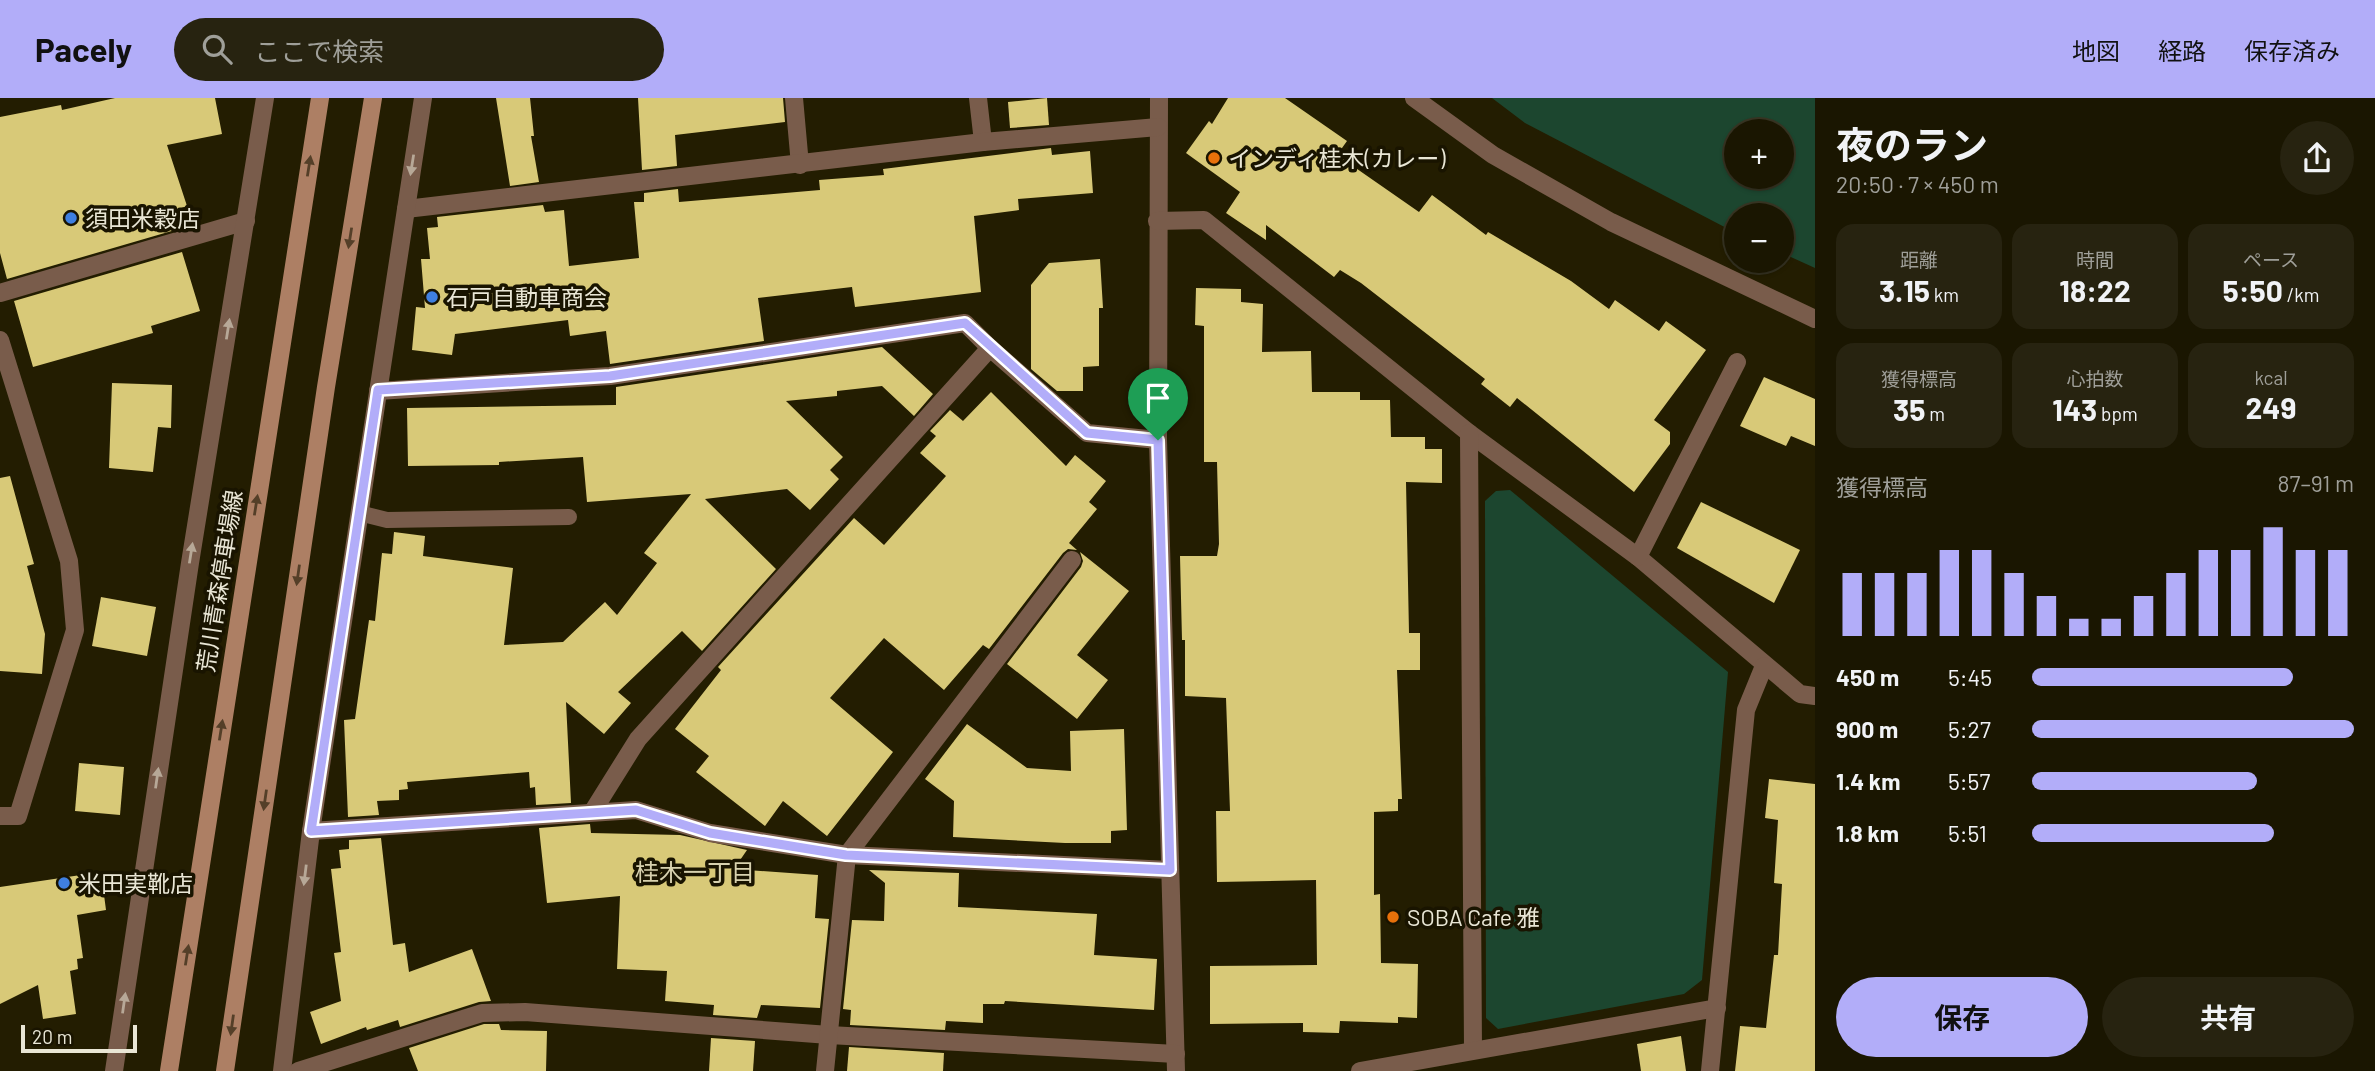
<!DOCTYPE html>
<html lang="ja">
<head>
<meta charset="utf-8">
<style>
	body { margin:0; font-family:Barlow,"Noto Sans JP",sans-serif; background:#272310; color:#f1f3f6; height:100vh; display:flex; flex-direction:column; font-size:26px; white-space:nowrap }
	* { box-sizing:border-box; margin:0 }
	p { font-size:23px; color:#9f9f99 }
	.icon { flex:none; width:38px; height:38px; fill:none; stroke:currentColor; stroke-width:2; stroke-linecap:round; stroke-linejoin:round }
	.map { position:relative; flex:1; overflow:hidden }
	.drawer { display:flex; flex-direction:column; background:#1a1601; width:560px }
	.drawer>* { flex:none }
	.tools { position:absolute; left:1724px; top:21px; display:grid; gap:14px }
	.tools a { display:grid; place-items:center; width:70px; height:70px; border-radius:50%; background:#1a1601; box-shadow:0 2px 5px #0004,0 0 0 2px #383523; font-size:35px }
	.scale { position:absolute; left:21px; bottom:18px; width:116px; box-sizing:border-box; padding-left:7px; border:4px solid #e9e6d5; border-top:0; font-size:19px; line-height:24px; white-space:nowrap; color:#e9e6d5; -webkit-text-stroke:5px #191400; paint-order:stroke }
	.pin { position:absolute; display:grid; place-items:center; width:60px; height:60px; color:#fff; margin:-72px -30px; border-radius:50% 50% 50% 0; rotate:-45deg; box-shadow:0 0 7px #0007 }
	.pin .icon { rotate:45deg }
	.round { display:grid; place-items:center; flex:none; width:74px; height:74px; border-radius:37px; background:#272310 }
	.head { display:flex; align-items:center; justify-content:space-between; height:119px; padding:0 21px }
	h1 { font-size:38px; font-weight:700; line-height:52px }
	.stats { display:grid; grid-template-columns:repeat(3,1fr); gap:10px; height:119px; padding:7px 21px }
	.stats div { display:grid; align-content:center; border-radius:18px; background:#272310; text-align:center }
	.stats b { font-size:30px; font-weight:700 }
	.stats small { font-size:19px; font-weight:400 }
	.stats p { font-size:19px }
	.chart { height:196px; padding:14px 21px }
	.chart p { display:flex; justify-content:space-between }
	.chart svg { width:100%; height:126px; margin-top:7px; stroke:#b2adf9; stroke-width:6 }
	.cta { display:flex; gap:14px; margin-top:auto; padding:14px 21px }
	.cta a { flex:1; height:80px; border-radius:42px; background:#b2adf9; color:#111; font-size:28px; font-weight:700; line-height:80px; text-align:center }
	.cta a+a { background:#272310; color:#f1f3f6 }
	ul { padding:0 21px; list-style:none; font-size:23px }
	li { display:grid; grid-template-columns:112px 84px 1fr; align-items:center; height:52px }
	li i { height:18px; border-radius:9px; background:#b2adf9 }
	header { display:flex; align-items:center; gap:42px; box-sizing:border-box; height:98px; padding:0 35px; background:#b2adf9; color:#111 }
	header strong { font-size:33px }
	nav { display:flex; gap:38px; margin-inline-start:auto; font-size:24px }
	.search { width:490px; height:63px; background:#272310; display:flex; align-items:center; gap:18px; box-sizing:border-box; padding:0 24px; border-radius:38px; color:#9f9f99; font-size:26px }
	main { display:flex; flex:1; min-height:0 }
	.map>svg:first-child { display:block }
	.green { fill:#1c462f; fill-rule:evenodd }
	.building { fill:#d8c978 }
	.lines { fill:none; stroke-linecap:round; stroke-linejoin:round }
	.service { stroke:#795c4b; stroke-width:16 }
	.minor { stroke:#795c4b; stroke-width:18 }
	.tertiary { stroke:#795c4b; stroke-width:18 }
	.secondary { stroke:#ad7f64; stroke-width:18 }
	.oneway { fill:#b7a897 }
	.oneway2 { fill:#543f28 }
	.route-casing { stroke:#fff; stroke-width:14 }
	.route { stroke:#b2adf9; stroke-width:9 }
	.food-dot { fill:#e8710a; stroke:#191400; stroke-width:2.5 }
	.shop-dot { fill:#3f7fe0; stroke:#191400; stroke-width:2.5 }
	.labels { text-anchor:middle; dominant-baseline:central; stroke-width:7; stroke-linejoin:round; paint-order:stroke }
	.poi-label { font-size:23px; fill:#e9e6d5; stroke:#191400; text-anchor:start }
	.street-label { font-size:23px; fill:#e9e6d5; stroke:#191400 }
	.neighbourhood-label { font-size:24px; fill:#d7d1ae; stroke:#191400 }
</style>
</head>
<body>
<header>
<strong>Pacely</strong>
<div class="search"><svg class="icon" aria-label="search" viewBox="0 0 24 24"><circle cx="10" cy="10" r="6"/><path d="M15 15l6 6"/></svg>ここで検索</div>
<nav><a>地図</a><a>経路</a><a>保存済み</a></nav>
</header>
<main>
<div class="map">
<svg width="1815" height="973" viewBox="0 0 1815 973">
	<rect width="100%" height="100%" fill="#231d01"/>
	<!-- green -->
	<g class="green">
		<path d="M 1492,0 L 1815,0 L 1815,170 L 1782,155 L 1782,117 L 1736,117 L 1736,135 L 1525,25 ZM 1736,33 L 1782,33 L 1782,79 L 1736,79 Z"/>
		<polygon points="1510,392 1728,574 1702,882 1684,896 1498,931 1486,920 1485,403 1496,393"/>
	</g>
	<!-- building -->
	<g class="building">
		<polygon points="115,0 215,0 222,36 167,47 187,108 170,114 175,132 7,181 0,155 0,19 61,7 62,12"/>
		<polygon points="496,0 530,0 534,38 531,38 539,84 510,88"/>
		<polygon points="638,0 783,0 785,24 675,37 677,68 642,72"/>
		<polygon points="1047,0 1049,27 1010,30 1008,4"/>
		<polygon points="1228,0 1285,0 1347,43 1337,57 1419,114 1432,97 1486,137 1488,134 1571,183 1609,211 1615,202 1659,233 1666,223 1706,252 1654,322 1670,334 1670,346 1634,394 1517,300 1510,309 1481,286 1485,281 1361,185 1340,172 1334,179 1266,127 1266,142 1226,115 1240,94 1186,55 1209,23 1212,26"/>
		<polygon points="1051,50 1052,57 1090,53 1093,95 1018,101 1019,112 974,118 981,194 855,209 852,189 758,200 764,243 610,266 606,233 570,238 568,222 455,236 452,257 412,252 416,209 425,210 421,161 430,161 427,130 438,129 437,119 543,107 545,114 564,112 569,168 639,160 634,104 644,104 644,95 678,91 679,104 820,92 819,82 884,77 883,71"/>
		<polygon points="182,154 200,213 151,228 153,235 33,269 14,203"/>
		<polygon points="1100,161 1103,210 1099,210 1099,268 1083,269 1083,293 1057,293 1031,271 1031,187 1049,165"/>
		<polygon points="1196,190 1241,191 1241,204 1263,206 1262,254 1311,253 1312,294 1360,294 1360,302 1390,302 1391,339 1425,339 1425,351 1442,351 1442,385 1406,384 1409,535 1420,535 1420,572 1397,572 1402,701 1398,701 1398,713 1374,714 1374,797 1380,796 1381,865 1418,866 1417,920 1398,919 1398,925 1340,923 1339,935 1303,934 1303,925 1210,926 1210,868 1317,867 1316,782 1217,784 1216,713 1230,713 1226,600 1185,598 1185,542 1182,542 1180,458 1217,458 1219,446 1217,364 1204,364 1204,228 1195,227"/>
		<polygon points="882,249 933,296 914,318 882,288 837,293 837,298 786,303 843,359 830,372 839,381 810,412 787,391 705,401 776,471 702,553 682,533 618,594 631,605 604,636 566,604 571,705 536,707 535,689 530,690 529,674 407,684 408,691 399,692 399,702 377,703 379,717 348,719 344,622 355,621 369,522 375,523 382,455 392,456 394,434 425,438 423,458 513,470 504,547 563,544 605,504 617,517 657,465 644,455 691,396 587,404 583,359 499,364 499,367 408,368 407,310 616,307 616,289"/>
		<polygon points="1764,279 1815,301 1815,348 1791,338 1786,348 1740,328"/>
		<polygon points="112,285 172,287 171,330 158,329 153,374 109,370"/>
		<polygon points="991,294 1066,368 1075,357 1106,383 1089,404 1097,411 1069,445 1077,452 1068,451 1063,455 989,551 983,547 944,592 884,540 830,600 893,654 827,738 783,703 765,728 696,674 709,658 675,631 721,572 718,569 854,420 884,447 946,378 920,355 936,338 930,333 950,312 963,323"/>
		<polygon points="10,378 34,466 27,468 45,536 42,576 0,573 0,380"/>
		<polygon points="1701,404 1800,452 1774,505 1677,450"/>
		<polygon points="1080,454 1129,493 1077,557 1108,582 1077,621 1007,566 1081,469 1083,463"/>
		<polygon points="101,499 156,509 147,558 92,548"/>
		<polygon points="967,626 1027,670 1071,673 1070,633 1124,631 1127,732 1111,733 1111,745 1065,745 953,739 954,703 925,681"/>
		<polygon points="79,665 124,669 120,717 75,713"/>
		<polygon points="1769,681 1815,686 1815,973 1735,973 1740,928 1766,930 1774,857 1778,857 1782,786 1774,785 1778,722 1765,720"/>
		<polygon points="590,726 591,735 680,737 747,752 734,771 818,777 815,820 829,821 820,910 761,907 757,920 713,917 714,907 665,903 667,873 617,871 620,798 547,805 539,730"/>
		<polygon points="381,740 393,847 405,845 409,874 472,851 491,903 479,904 400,929 398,922 367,932 366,929 321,946 310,914 341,903 334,855 341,854 331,771 341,770 339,752 349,751 349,742"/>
		<polygon points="869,772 959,775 958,809 1097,816 1094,857 1157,861 1154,912 1005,903 1004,906 983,906 983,925 946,923 945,932 850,927 851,912 843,911 852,822 884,823 885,785"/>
		<polygon points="101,774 106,812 77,817 83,860 77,861 78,871 70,873 76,916 43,921 38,887 0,906 0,789"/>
		<polygon points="484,926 499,926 501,932 547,933 546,973 418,973 409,950"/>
		<polygon points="1681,938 1686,973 1641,973 1637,946"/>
		<polygon points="711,940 755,943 753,973 709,973"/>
		<polygon points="849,949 944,955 943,973 847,973"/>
	</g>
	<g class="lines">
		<!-- service -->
		<polyline class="service" points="359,415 387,422 569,419"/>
		<!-- minor -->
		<g class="minor">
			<polyline points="794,0 800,67"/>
			<polyline points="978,0 983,44"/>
			<polyline points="1159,0 1158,342 1176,973"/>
			<polyline points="406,111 983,44 1158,29"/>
			<polyline points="1157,123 1204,122 1469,335 1638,459 1800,596 1815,598"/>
			<polyline points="0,195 246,123"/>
			<polyline points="0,242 69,463 75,532 18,718 0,718"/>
			<polyline points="378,293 610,278 965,225 990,250"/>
			<polyline points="1469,335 1473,952"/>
			<polyline points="1638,459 1737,264"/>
			<polyline points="593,713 638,641 990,250 1087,335 1158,342"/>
			<polyline points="311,733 636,712 710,735 847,757 1170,772"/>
			<polyline points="114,973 190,465 265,0"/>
			<polyline points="282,973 311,733 423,0"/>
			<polyline points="298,973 482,915 525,914 829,937 1176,956"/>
			<polyline points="825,973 847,757 1072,462"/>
			<polyline points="1360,973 1717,910"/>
			<polyline points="1710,973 1746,612 1764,568"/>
		</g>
		<!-- tertiary -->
		<polyline class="tertiary" points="1414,0 1493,57 1611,124 1815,221"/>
		<!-- secondary -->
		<g class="secondary">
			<polyline points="169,973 320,0"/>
			<polyline points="225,973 326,289 373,0"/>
		</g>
	</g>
	<!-- one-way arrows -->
	<defs><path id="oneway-solid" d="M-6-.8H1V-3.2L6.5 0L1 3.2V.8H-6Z" transform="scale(1.75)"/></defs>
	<g class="oneway">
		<use href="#oneway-solid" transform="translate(412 67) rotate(99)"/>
		<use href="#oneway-solid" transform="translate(228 231) rotate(-81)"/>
		<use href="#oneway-solid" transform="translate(191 455) rotate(-81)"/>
		<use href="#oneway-solid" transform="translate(157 680) rotate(-82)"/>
		<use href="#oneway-solid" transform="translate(305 777) rotate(97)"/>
		<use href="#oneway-solid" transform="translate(124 905) rotate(-82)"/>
	</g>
	<g class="oneway2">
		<use href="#oneway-solid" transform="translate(309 68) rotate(-81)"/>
		<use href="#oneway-solid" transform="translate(350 140) rotate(99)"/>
		<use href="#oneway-solid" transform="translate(256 407) rotate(-81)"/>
		<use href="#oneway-solid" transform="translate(298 477) rotate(98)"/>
		<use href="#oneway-solid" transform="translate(221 632) rotate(-81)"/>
		<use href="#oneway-solid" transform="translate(265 702) rotate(98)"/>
		<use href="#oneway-solid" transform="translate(187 857) rotate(-81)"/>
		<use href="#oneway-solid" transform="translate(232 927) rotate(98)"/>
	</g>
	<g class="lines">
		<!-- route casing -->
		<g class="route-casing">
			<polygon id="route" points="965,225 1087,335 1158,342 1170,772 846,757 710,735 636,712 311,733 378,292 610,278"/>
		</g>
		<!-- route -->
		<use href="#route" class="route"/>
	</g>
	<!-- markers -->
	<g class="food-dot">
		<circle cx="1214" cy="60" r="7"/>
		<circle cx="1393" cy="819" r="7"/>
	</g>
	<g class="shop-dot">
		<circle cx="71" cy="120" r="7"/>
		<circle cx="432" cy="199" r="7"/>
		<circle cx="64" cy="785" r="7"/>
	</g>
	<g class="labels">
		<!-- poi labels -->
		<g class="poi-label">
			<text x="1228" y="60">インディ桂木(カレー)</text>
			<text x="85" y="120">須田米穀店</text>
			<text x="446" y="199">石戸自動車商会</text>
			<text x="78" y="785">米田実靴店</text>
			<text x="1407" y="819">SOBA Cafe 雅</text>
		</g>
		<!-- street labels -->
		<g class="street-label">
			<text transform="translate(219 483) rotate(-81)">荒川青森停車場線</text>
		</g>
		<!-- neighbourhood labels -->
		<g class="neighbourhood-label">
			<text x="695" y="773">桂木一丁目</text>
		</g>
	</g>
</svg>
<div class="tools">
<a>+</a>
<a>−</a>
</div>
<div class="scale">20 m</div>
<div class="pin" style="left:1158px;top:342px;background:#1e9e55"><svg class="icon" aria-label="arrive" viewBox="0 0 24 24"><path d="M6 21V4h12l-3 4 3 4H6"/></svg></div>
</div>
<section class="drawer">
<div class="head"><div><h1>夜のラン</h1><p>20:50 · 7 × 450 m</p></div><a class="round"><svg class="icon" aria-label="share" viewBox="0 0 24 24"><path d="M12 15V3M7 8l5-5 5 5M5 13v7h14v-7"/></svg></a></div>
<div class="stats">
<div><p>距離</p><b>3.15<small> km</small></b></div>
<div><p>時間</p><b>18:22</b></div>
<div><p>ペース</p><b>5:50<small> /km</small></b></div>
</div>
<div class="stats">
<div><p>獲得標高</p><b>35<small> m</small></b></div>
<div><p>心拍数</p><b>143<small> bpm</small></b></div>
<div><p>kcal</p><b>249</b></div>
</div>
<div class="chart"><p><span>獲得標高</span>87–91 m</p>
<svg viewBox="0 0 160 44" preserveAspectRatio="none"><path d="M5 44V22M15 44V22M25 44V22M35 44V14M45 44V14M55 44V22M65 44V30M75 44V38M85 44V38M95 44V30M105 44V22M115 44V14M125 44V14M135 44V6M145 44V14M155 44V14"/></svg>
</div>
<ul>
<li><b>450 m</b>5:45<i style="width:81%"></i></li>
<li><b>900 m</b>5:27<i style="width:100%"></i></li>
<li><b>1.4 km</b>5:57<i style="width:70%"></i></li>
<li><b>1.8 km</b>5:51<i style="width:75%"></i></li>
</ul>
<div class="cta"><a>保存</a><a>共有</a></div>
</section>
</main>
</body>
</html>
